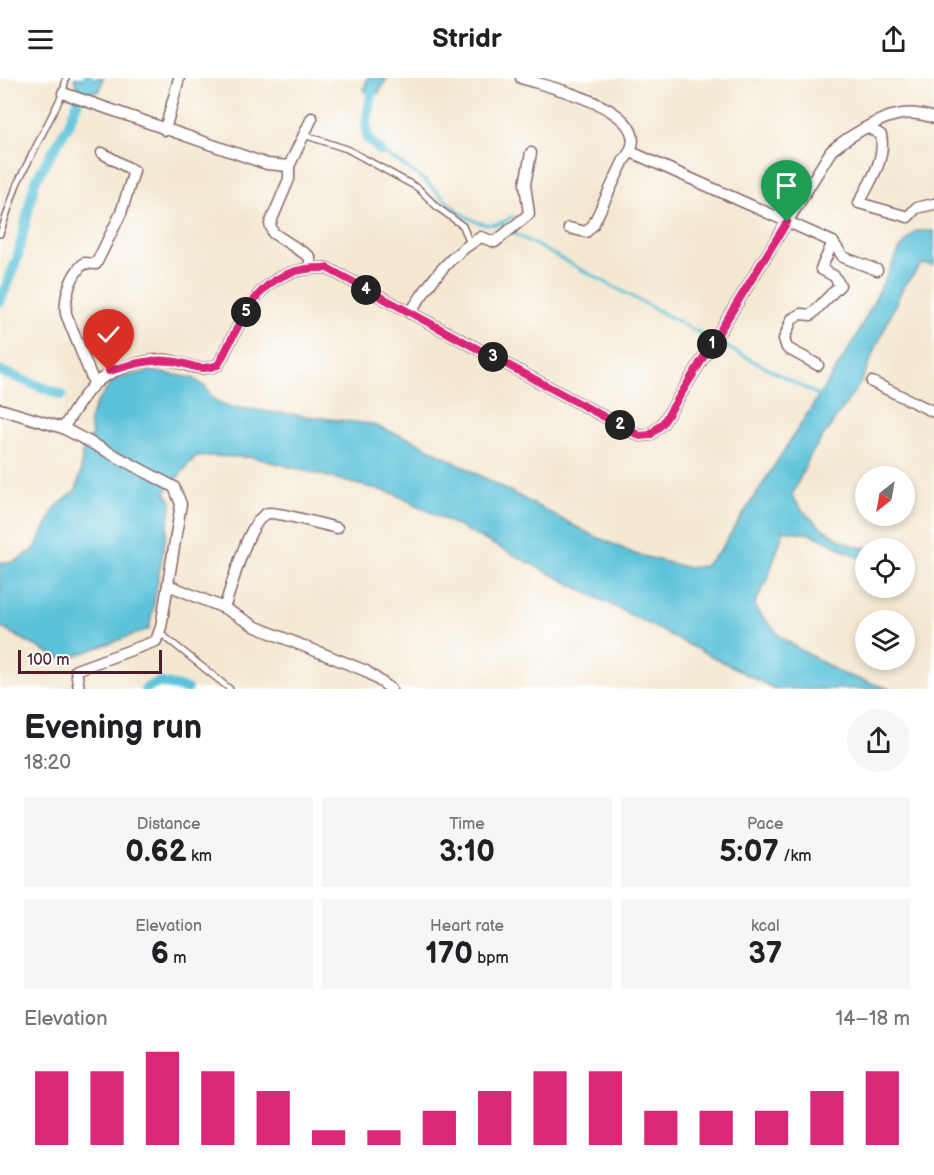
<!DOCTYPE html>
<html lang="en">
<head>
<meta charset="utf-8">
<style>
	body { margin:0; font-family:"Balsamiq Sans",sans-serif; background:#f6f6f6; color:#202124; height:100vh; display:flex; flex-direction:column; font-size:22px; white-space:nowrap }
	* { box-sizing:border-box; margin:0 }
	p { font-size:20px; color:#757577 }
	.icon { flex:none; width:33px; height:33px; fill:none; stroke:currentColor; stroke-width:2; stroke-linecap:round; stroke-linejoin:round }
	.map { position:relative; height:611px; overflow:hidden }
	.side { display:flex; flex-direction:column; background:#fff; flex:1 }
	.side>* { flex:none }
	.needle { width:39px; rotate:211deg }
	.tools { position:absolute; left:855px; top:388px; display:grid; gap:12px }
	.tools a { display:grid; place-items:center; width:60px; height:60px; border-radius:50%; background:#fff; box-shadow:0 3px 9px #0003; font-size:30px }
	.scale { position:absolute; left:18px; bottom:15px; width:144px; box-sizing:border-box; padding-left:6px; border:3px solid #4a1f2b; border-top:0; font-size:16px; line-height:21px; white-space:nowrap; color:#4a1f2b; -webkit-text-stroke:4px #fff; paint-order:stroke }
	.pin { position:absolute; display:grid; place-items:center; width:51px; height:51px; color:#fff; margin:-62px -26px; border-radius:50% 50% 50% 0; rotate:-45deg; box-shadow:0 0 6px #0007 }
	.pin .icon { rotate:45deg }
	.km { position:absolute; width:30px; height:30px; margin:-15px; border-radius:50%; background:#222; color:#fff; font-size:16px; line-height:30px; text-align:center }
	.round { display:grid; place-items:center; flex:none; width:63px; height:63px; border-radius:32px; background:#f6f6f6 }
	.headline { display:flex; align-items:center; justify-content:space-between; height:102px; padding:0 24px }
	h1 { font-size:33px; font-weight:600; line-height:45px }
	.stats { display:grid; grid-template-columns:repeat(3,1fr); gap:9px; height:102px; padding:6px 24px }
	.stats div { display:grid; align-content:center; border-radius:0px; background:#f6f6f6; text-align:center }
	.stats b { font-size:30px; font-weight:600 }
	.stats small { font-size:16px; font-weight:400 }
	.stats p { font-size:16px }
	.chart { height:168px; padding:12px 24px }
	.chart p { display:flex; justify-content:space-between }
	.chart svg { width:100%; height:108px; margin-top:6px; stroke:#db2777; stroke-width:6 }
	header { display:flex; justify-content:space-between; align-items:center; height:78px; padding:0 24px; background:#fff; font-size:27px; font-weight:600 }
	.map>svg:first-child { display:block }
	.water { fill:#5cc2d9; stroke:#537082; stroke-width:1.5 }
	.lines { fill:none; stroke-linecap:round; stroke-linejoin:round }
	.stream { stroke:#5cc2d9; stroke-width:3 }
	.canal { stroke:#5cc2d9; stroke-width:10 }
	.service-casing { stroke:#866565; stroke-width:8 }
	.minor-casing { stroke:#866565; stroke-width:13 }
	.service { stroke:#fff; stroke-width:5 }
	.minor { stroke:#fff; stroke-width:10 }
	.route-casing { stroke:#fff; stroke-width:12 }
	.route { stroke:#db2777; stroke-width:8 }
</style>
</head>
<body>
<header><svg class="icon" aria-label="menu" viewBox="0 0 24 24"><path d="M4 6h16M4 12h16M4 18h16"/></svg>Stridr<svg class="icon" aria-label="share" viewBox="0 0 24 24"><path d="M12 15V3M7 8l5-5 5 5M5 13v7h14v-7"/></svg></header>
<div class="map">
<svg width="934" height="611" viewBox="0 0 934 611">
	<rect width="100%" height="100%" fill="#fff"/>
	<filter id="ink" filterUnits="userSpaceOnUse"><feTurbulence type="fractalNoise" baseFrequency=".0167" numOctaves="2"/><feDisplacementMap in="SourceGraphic" scale="12" xChannelSelector="R" yChannelSelector="G"/><feConvolveMatrix kernelMatrix="1 2 1 2 8 2 1 2 1" color-interpolation-filters="sRGB"/></filter>
	<filter id="wash" filterUnits="userSpaceOnUse"><feTurbulence type="fractalNoise" baseFrequency=".008" numOctaves="4" result="noise"/><feDisplacementMap in="SourceGraphic" scale="24" xChannelSelector="R" yChannelSelector="G"/><feGaussianBlur stdDeviation="1.35" result="paint"/><feColorMatrix in="noise" values="0 0 0 0 0 0 0 0 0 0 0 0 0 0 0 0 0 1.4 0 .05"/><feComposite in="paint" operator="in"/></filter>
	<g filter="url(#wash)">
		<rect width="100%" height="100%" fill="#f4e8d2"/>
		<!-- water -->
		<g class="water">
			<polygon points="74,0 103,0 100,13 83,16 77,10"/>
			<polygon points="367,0 387,0 379,15 370,17 364,12"/>
			<path d="M 916,153 L 934,153 L 934,187 L 922,186 L 903,209 L 861,304 L 811,376 L 792,417 C 802,438 835,462 858,469 C 867,471 880,469 891,471 L 866,471 L 865,481 L 863,481 L 811,456 L 784,452 L 766,505 L 755,525 L 756,532 L 780,558 L 799,571 L 843,596 L 890,611 L 775,611 L 395,416 L 252,379 L 196,378 L 165,414 L 172,424 L 149,551 L 70,580 L 58,580 L 0,549 L 0,484 L 14,484 L 34,472 L 55,430 L 76,412 L 81,394 L 82,375 L 92,356 L 89,343 L 96,326 L 115,301 L 151,293 L 193,300 L 205,309 L 214,322 L 231,329 L 370,346 L 413,362 L 588,455 L 635,476 L 688,490 L 704,488 L 719,474 L 854,263 L 900,171 Z"/>
		</g>
		<g class="lines">
			<!-- stream -->
			<g class="stream">
				<path d="M 381,73 C 396,83 411,91 424,102 C 447,122 480,165 513,138"/>
				<polyline points="503,146 517,157 711,261"/>
				<polyline points="717,264 820,318"/>
			</g>
			<!-- canal -->
			<g class="canal">
				<path d="M 377,0 C 370,19 365,39 367,60 L 381,73"/>
				<polyline points="0,224 17,181 35,103 68,48 87,0"/>
				<polyline points="0,293 62,317"/>
				<polyline points="145,611 159,604 187,611"/>
			</g>
		</g>
	</g>
	<g filter="url(#ink)">
		<g class="lines">
			<!-- service casing -->
			<g class="service-casing">
				<g id="service">
					<polyline points="304,57 347,71 418,110 437,129 463,148 470,166"/>
					<polyline points="0,156 17,106 63,15 66,0"/>
					<polyline points="159,554 230,611"/>
				</g>
			</g>
			<!-- minor casing -->
			<g class="minor-casing">
				<g id="minor">
					<path d="M 521,0 C 551,10 665,34 624,82 L 593,147 L 586,154 L 569,150"/>
					<polyline points="63,15 267,86 289,88"/>
					<path d="M 869,50 L 881,57 C 886,81 870,104 859,125 L 908,139 L 916,130 L 934,126"/>
					<polyline points="165,52 179,0"/>
					<polyline points="631,74 833,164 821,191 834,198 840,207 811,237 801,236 792,241 784,261 787,270 818,287"/>
					<polyline points="833,164 843,179 877,192"/>
					<polyline points="310,190 310,179 273,155 270,146 289,101 289,88 312,40"/>
					<path d="M 410,235 C 432,202 446,180 481,159 L 495,164 L 529,136 L 525,106 L 531,75"/>
					<polyline points="872,304 934,334"/>
					<path d="M 94,305 L 66,236 C 64,218 71,197 84,185 L 96,186 L 121,135 L 134,93 L 102,75"/>
					<polyline points="0,331 63,350 174,409 181,426 161,549 156,563 76,592 79,611"/>
					<path d="M 63,350 C 86,316 90,299 132,287 C 146,283 159,280 173,283 C 193,288 197,294 218,287 C 246,236 258,187 327,190 L 640,358 L 650,357 L 663,345 L 831,73 C 845,61 878,40 897,37 C 909,34 922,36 934,40"/>
					<polyline points="168,507 224,530 256,549 366,593 391,611"/>
					<path d="M 224,530 C 232,510 248,439 269,435 C 279,434 324,447 337,450"/>
				</g>
			</g>
			<!-- service -->
			<use href="#service" class="service"/>
			<!-- minor -->
			<use href="#minor" class="minor"/>
		</g>
	</g>
	<g class="lines" filter="url(#ink)">
		<!-- route casing -->
		<g class="route-casing">
			<path id="route" d="M 109,293 C 130,287 148,281 169,283 C 190,284 195,295 218,287 C 246,236 258,187 327,190 L 640,358 L 650,357 L 663,345 L 787,144"/>
		</g>
		<!-- route -->
		<use href="#route" class="route"/>
	</g>
</svg>
<div class="tools">
<a><svg class="needle" viewBox="-14 -14 28 28"><path d="M0-13l5 13h-10z" fill="#e53935"/><path d="M0 13l5-13h-10z" fill="#757577"/></svg></a>
<a><svg class="icon" aria-label="locate" viewBox="0 0 24 24"><circle cx="12" cy="12" r="6"/><path d="M12 2v4M12 18v4M2 12h4M18 12h4"/></svg></a>
<a><svg class="icon" aria-label="layers" viewBox="0 0 24 24"><path d="M12 4l9 5-9 5-9-5zM3 14l9 5 9-5"/></svg></a>
</div>
<div class="scale">100 m</div>
<div class="pin" style="left:787px;top:144px;background:#1e9e55"><svg class="icon" aria-label="arrive" viewBox="0 0 24 24"><path d="M6 21V4h12l-3 4 3 4H6"/></svg></div>
<div class="pin" style="left:109px;top:293px;background:#d93025"><svg class="icon" aria-label="check" viewBox="0 0 24 24"><path d="M5 12l5 5 9-10"/></svg></div>
<b class="km" style="left:712px;top:266px">1</b>
<b class="km" style="left:620px;top:347px">2</b>
<b class="km" style="left:493px;top:279px">3</b>
<b class="km" style="left:366px;top:212px">4</b>
<b class="km" style="left:246px;top:234px">5</b>
</div>
<section class="side">
<div class="headline"><div><h1>Evening run</h1><p>18:20</p></div><a class="round"><svg class="icon" aria-label="share" viewBox="0 0 24 24"><path d="M12 15V3M7 8l5-5 5 5M5 13v7h14v-7"/></svg></a></div>
<div class="stats">
<div><p>Distance</p><b>0.62<small> km</small></b></div>
<div><p>Time</p><b>3:10</b></div>
<div><p>Pace</p><b>5:07<small> /km</small></b></div>
</div>
<div class="stats">
<div><p>Elevation</p><b>6<small> m</small></b></div>
<div><p>Heart rate</p><b>170<small> bpm</small></b></div>
<div><p>kcal</p><b>37</b></div>
</div>
<div class="chart"><p><span>Elevation</span>14–18 m</p>
<svg viewBox="0 0 160 44" preserveAspectRatio="none"><path d="M5 44V14M15 44V14M25 44V6M35 44V14M45 44V22M55 44V38M65 44V38M75 44V30M85 44V22M95 44V14M105 44V14M115 44V30M125 44V30M135 44V30M145 44V22M155 44V14"/></svg>
</div>
</section>
</body>
</html>
